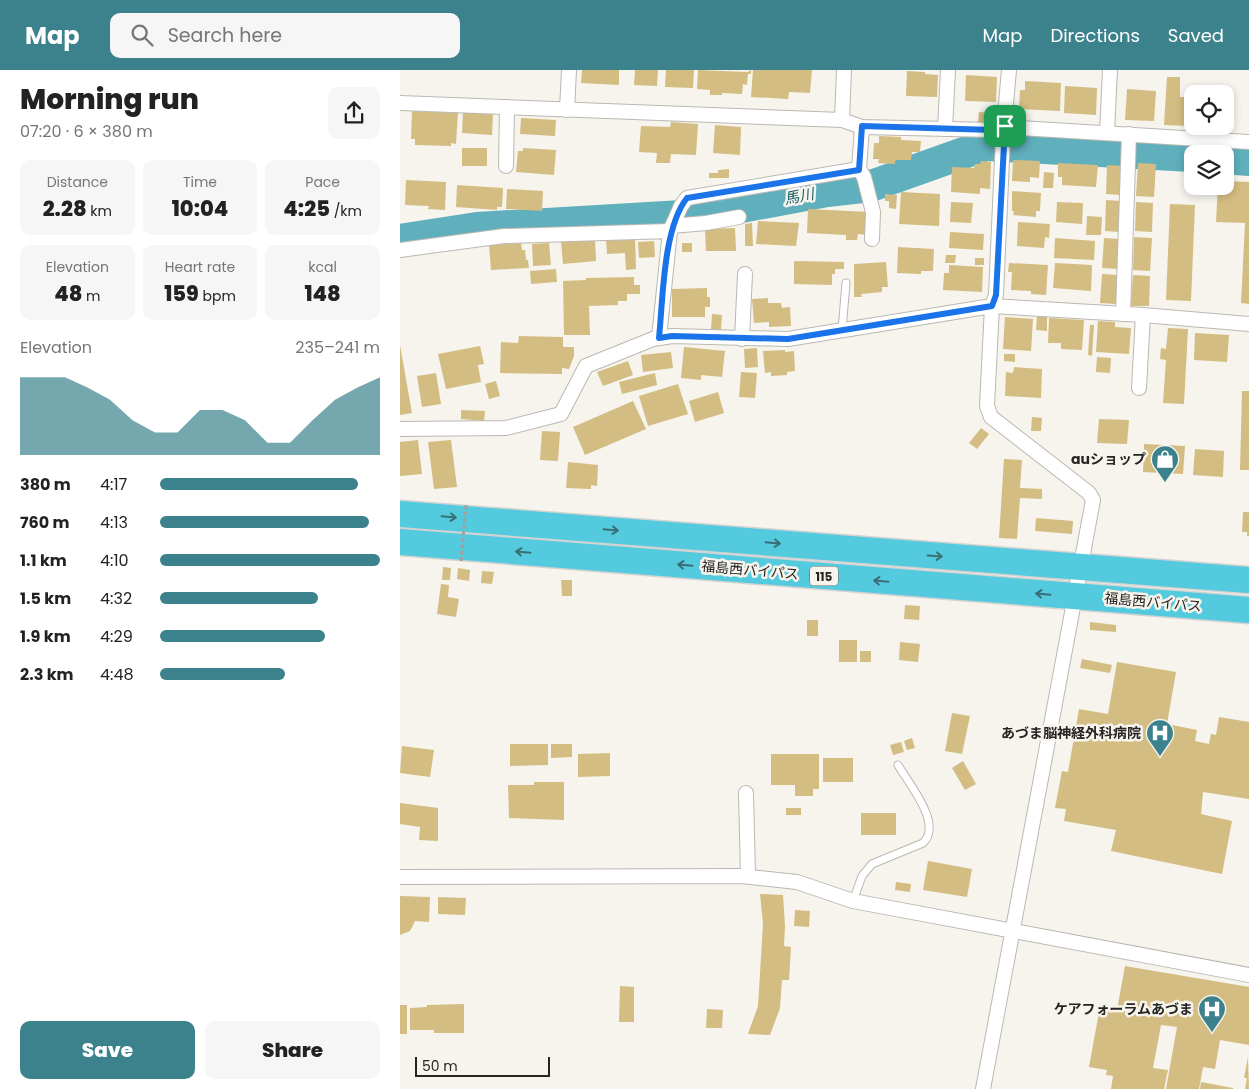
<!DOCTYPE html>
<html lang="en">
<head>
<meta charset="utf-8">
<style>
	body { margin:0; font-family:Poppins,"Noto Sans JP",sans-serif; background:#f6f6f6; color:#222; height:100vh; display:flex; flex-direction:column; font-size:19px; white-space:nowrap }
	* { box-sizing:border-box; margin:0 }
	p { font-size:16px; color:#767676 }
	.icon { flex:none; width:28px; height:28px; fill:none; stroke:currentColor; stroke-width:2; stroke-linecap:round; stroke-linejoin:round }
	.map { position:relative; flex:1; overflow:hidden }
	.side { display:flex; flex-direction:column; background:#fff; width:400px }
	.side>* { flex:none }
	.controls { position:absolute; left:784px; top:15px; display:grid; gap:10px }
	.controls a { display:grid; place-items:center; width:50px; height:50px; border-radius:10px; background:#fff; box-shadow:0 2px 8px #0003; font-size:25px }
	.scale { position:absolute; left:15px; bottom:12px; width:135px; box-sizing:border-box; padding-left:5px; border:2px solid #262523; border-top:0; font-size:14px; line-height:18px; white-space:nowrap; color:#262523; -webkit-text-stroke:4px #f6f4ed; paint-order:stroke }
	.pin { position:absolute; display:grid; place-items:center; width:42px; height:42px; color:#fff; margin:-21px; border-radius:10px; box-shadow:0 2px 8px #0006 }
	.round { display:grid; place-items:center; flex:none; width:52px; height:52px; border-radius:10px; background:#f6f6f6 }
	.overview { display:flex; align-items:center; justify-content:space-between; height:85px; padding:0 20px }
	h1 { font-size:28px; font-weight:800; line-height:38px }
	.metrics { display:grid; grid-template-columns:repeat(3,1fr); gap:8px; height:85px; padding:5px 20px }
	.metrics div { display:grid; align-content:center; border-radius:10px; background:#f6f6f6; text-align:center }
	.metrics b { font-size:21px; font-weight:800 }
	.metrics small { font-size:14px; font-weight:400 }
	.metrics p { font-size:14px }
	.chart { height:140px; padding:10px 20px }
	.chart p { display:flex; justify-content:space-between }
	.chart svg { width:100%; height:90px; margin-top:5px; fill:#3c828d; opacity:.7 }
	.button { display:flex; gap:10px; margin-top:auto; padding:10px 20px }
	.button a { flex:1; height:58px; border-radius:10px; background:#3c828d; color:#fff; font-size:20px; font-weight:800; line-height:58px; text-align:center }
	.button a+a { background:#f6f6f6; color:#222 }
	ul { padding:0 20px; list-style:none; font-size:16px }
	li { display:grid; grid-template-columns:80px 60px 1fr; align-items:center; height:38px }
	li i { height:12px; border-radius:6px; background:#3c828d }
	header { display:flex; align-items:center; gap:30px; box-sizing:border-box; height:70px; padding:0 25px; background:#3c828d; color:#fff }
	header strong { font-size:24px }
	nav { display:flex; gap:28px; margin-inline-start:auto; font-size:18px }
	.search { width:350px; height:45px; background:#f6f6f6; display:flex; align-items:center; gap:12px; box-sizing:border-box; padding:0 18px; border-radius:10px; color:#767676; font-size:19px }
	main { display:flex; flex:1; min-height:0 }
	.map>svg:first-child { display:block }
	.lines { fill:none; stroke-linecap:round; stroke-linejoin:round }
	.river { stroke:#5fafbc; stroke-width:32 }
	.building { fill:#d4bd82 }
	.lane-casing { stroke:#bbb8b2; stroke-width:9 }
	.street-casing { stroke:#bbb8b2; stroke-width:16 }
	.highway-casing { stroke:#d4d3d3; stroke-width:29 }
	.lane { stroke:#fff; stroke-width:7 }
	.street { stroke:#fff; stroke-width:14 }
	.highway { stroke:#53cadd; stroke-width:26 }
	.path-bridge { stroke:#a2a09b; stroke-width:3; stroke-dasharray:4 2.5; stroke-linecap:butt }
	.oneway { stroke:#3a6f77 }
	.route-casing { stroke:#fff; stroke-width:10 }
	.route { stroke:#1a73e8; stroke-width:6 }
	.labels { text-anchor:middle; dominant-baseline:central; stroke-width:5; stroke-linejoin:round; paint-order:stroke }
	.shield { fill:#f6f4ed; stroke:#646360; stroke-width:1 }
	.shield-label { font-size:12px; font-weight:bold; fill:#262523 }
	.poi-label { font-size:14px; font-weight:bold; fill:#262523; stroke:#f6f4ed; text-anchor:end }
	.street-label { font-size:14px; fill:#262523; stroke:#f6f4ed }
	.water-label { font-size:15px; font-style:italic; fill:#1e606a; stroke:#f6f4ed }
</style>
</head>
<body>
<header>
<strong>Map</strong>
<div class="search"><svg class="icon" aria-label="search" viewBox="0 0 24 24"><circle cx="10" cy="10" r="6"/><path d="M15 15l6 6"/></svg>Search here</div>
<nav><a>Map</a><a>Directions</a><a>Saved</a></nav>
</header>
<main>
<section class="side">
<div class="overview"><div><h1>Morning run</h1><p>07:20 · 6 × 380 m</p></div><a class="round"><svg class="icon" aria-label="share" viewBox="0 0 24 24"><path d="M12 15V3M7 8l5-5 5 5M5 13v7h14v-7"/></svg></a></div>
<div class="metrics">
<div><p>Distance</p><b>2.28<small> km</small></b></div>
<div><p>Time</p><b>10:04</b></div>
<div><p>Pace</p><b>4:25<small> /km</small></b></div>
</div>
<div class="metrics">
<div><p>Elevation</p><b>48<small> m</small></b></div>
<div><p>Heart rate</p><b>159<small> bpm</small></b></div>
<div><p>kcal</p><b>148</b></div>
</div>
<div class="chart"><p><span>Elevation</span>235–241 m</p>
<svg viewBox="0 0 160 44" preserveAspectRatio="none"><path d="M0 44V6L10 6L20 6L30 11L40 17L50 27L60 33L70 33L80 22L90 22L100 27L110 38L120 38L130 27L140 17L150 11L160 6V44z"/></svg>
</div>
<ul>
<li><b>380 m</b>4:17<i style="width:90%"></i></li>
<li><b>760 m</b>4:13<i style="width:95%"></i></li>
<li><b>1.1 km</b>4:10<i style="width:100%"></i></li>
<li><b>1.5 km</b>4:32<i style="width:72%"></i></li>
<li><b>1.9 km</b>4:29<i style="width:75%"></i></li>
<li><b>2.3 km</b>4:48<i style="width:57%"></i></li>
</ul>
<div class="button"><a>Save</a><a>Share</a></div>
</section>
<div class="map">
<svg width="849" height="1019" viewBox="0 0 849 1019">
	<rect width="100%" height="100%" fill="#f6f4ed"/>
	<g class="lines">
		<!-- river -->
		<g class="river">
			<polyline points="825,88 849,90"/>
			<polyline points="0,170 77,158 299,145 427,121 471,116 586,75 792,86"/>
		</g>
	</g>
	<!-- building -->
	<g class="building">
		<polygon points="182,0 219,0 219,15 181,13"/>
		<polygon points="235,0 258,0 257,16 234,15"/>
		<polygon points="266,0 294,0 293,18 265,17"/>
		<polygon points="298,0 348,2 351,0 351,4 348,4 347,15 343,14 342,24 322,23 322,25 310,25 310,20 297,19"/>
		<polygon points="353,0 412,0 410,23 389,22 388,29 351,27"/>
		<polygon points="507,1 525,2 525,4 538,5 537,27 506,26"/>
		<polygon points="566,5 597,7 596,32 565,31"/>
		<polygon points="767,7 780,7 780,27 790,27 789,56 764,55"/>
		<polygon points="625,11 661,13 660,41 619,39 620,20 625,20"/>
		<polygon points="665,16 697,18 696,45 664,43"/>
		<polygon points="727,19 756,21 754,51 725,50"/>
		<polygon points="12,41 58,43 56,74 51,73 51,76 15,75 15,69 11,69"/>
		<polygon points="63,42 93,44 92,65 62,63"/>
		<polygon points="579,42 592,43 592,53 578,53"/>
		<polygon points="121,48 156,50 155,66 120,64"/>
		<polygon points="271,52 298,54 296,85 271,84 270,93 256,93 257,83 239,82 241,56 270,57"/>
		<polygon points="315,55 341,57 340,85 313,83"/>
		<polygon points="479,66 501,67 501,70 521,71 520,82 512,82 511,90 495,90 495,94 478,93 479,89 473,89 474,73 479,73"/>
		<rect x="62" y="78" width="25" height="18"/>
		<polygon points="123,78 156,80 154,105 116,102 118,81 123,81"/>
		<polygon points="613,90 640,91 639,108 630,107 630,112 612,111"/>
		<polygon points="581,91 591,92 590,119 580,118 580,124 551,122 552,97 574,98 575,94 580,94"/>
		<polygon points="658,93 698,95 696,117 662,115 662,107 658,107"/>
		<polygon points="738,93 756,94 754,127 736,126"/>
		<polygon points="707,95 724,96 722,125 706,124"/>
		<polygon points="329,99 329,108 309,108 309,103 318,103 318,100"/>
		<polygon points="644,102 654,103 653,118 643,118"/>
		<polygon points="6,110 46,112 45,140 28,139 29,136 5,135"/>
		<polygon points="825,111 849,112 849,234 841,233 845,153 816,152 818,116 825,116"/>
		<polygon points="57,115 103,118 102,137 97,137 97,140 56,137"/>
		<polygon points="107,119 143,121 142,141 106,139"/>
		<polygon points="612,121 641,123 640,141 636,141 636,147 613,145 614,141 612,141"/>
		<polygon points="501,122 540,124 539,156 499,154"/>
		<polygon points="485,124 497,125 496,139 489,138 489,131 485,131"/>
		<polygon points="706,130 721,131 719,162 705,161"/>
		<polygon points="551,132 573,133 571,153 550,152"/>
		<polygon points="657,132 683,133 682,154 656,152"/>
		<polygon points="736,132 753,133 752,162 735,161"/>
		<polygon points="770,134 795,135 791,231 766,230"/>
		<polygon points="408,139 469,142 467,165 458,164 457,170 446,170 446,165 407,163"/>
		<polygon points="687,146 702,147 701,165 686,165"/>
		<polygon points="358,151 399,153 396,176 356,174"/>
		<polygon points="618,152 650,154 649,168 645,167 644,178 617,176"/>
		<polygon points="352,153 353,176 345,176 345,154"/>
		<polygon points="335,158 336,181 306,181 305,159"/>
		<polygon points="550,162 584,164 583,180 549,178"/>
		<polygon points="235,167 236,199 226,200 225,183 207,184 206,169"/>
		<polygon points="734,167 752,168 750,201 733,200"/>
		<polygon points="655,168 695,171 694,190 654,188"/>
		<polygon points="704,168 720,169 718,199 702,198"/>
		<polygon points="195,169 196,191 163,194 161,172"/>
		<polygon points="254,171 255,187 239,188 238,172"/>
		<polygon points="121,173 122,180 125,180 126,190 128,190 129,198 91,200 89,175"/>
		<polygon points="149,173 151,195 133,196 132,174"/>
		<rect x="282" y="173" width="10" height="9"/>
		<polygon points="498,177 534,179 533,201 521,201 521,204 497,203"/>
		<polygon points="546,185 556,185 555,193 545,193"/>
		<rect x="575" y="188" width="9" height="7"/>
		<polygon points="394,191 444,192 444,199 435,199 435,204 432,204 432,215 394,214"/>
		<polygon points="486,192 488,217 482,217 482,222 461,224 462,227 454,227 454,194"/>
		<polygon points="609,193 648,195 646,225 631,224 631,221 611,220 612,202 608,202"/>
		<polygon points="655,193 692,195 691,221 653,218"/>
		<polygon points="549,195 583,197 582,222 543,220 544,203 549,203"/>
		<polygon points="156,199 157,212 131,214 130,201"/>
		<polygon points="702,204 717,205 716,234 700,233"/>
		<polygon points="733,205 750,206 749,236 731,236"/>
		<polygon points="234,207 234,215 240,215 240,224 227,224 227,231 218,231 218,235 189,236 190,265 164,265 163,211 186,210 186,208"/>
		<polygon points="307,218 307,227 310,227 310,237 305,237 305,247 272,247 272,219"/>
		<polygon points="368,228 368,233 381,233 382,238 390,237 391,256 369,257 369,252 354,253 352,229"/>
		<polygon points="312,244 322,245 321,260 311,259"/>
		<polygon points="637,246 647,247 647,261 636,260"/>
		<polygon points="605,247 633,249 631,281 603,279"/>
		<polygon points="649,248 684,250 682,280 661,279 661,273 648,273"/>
		<polygon points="698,251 715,252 715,257 731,258 729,284 696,282"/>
		<polygon points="690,255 694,255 692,286 688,285"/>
		<polygon points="768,258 788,259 784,334 763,333 766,290 760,289 761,278 766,279"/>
		<polygon points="795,263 829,265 827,292 794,290"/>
		<polygon points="119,266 163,267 163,277 174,277 174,286 169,299 162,298 162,304 100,303 101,272 118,273"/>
		<polygon points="0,275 12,343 0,345"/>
		<polygon points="80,276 84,294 78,295 81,312 46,319 38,284"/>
		<polygon points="284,277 325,281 322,307 301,305 301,310 281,308"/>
		<polygon points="357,278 358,297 345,298 344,279"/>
		<polygon points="385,280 385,282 394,281 395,301 387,302 387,305 371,306 371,302 365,303 363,281"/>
		<polygon points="271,282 273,298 243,302 241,285"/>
		<polygon points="604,284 615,284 615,292 604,291"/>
		<polygon points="697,287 711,288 710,303 696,302"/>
		<polygon points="228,291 233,305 203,316 197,302"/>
		<polygon points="614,297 642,299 641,328 605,326 606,302 613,303"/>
		<polygon points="341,302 357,303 355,328 339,327"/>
		<polygon points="36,303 41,334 22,337 17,306"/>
		<polygon points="255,303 257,315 222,324 219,312"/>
		<polygon points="96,311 100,326 89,329 85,314"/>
		<polygon points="278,314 288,344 248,356 239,326"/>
		<polygon points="842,321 849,321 849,400 840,400"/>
		<polygon points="318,322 324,343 295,352 289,331"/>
		<polygon points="233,331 246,359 185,385 173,357"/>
		<polygon points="61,340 85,341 84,351 61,349"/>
		<polygon points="632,347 642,348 641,361 631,361"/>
		<polygon points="699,349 729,350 727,374 697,373"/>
		<polygon points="581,358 589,364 577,379 569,373"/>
		<polygon points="142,361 160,362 158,391 140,390"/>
		<polygon points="18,370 22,404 0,406 0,372"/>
		<polygon points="51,370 57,417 34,419 28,372"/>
		<polygon points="744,374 785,376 783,404 743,402"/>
		<polygon points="795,379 824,381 823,407 793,405"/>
		<polygon points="604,389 622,390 620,418 642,419 642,429 620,428 617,469 599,468"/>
		<polygon points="168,392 198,395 197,416 191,415 191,419 166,418"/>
		<polygon points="843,442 849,442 849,466 847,466 847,462 842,462"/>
		<polygon points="636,448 673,451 672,464 635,461"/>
		<polygon points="43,497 51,498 50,510 42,510"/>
		<polygon points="58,498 70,500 69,511 57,509"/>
		<polygon points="82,501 94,502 92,514 81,513"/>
		<polygon points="161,510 172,510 172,526 162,526"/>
		<polygon points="41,514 49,515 48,527 59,529 56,547 37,544"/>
		<polygon points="505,535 520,536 519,550 504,549"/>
		<rect x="407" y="550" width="11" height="16"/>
		<polygon points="690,552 716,555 716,562 690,560"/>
		<rect x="439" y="570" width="18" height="22"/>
		<polygon points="500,572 520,574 518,592 499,590"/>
		<rect x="460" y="581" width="11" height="11"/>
		<polygon points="682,589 712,595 710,603 680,598"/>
		<polygon points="717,592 776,602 767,654 797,660 795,671 809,674 811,664 816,665 819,647 849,652 849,729 803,722 801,744 832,751 822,804 711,781 716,760 664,751 666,739 655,738 662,701 668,702 679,639 708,644"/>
		<polygon points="552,643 570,646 562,684 545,681"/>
		<polygon points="512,668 515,678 507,680 504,671"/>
		<polygon points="501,672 504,682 493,685 490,675"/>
		<polygon points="110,674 148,674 148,695 110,696"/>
		<polygon points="151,674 172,674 172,687 151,688"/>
		<polygon points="2,676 34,680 30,707 0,703"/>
		<polygon points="210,683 210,706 178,707 178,684"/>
		<polygon points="371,684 419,684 419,719 413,719 413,726 395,726 395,715 371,715"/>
		<rect x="423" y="688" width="30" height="24"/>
		<polygon points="563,691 576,714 565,720 552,698"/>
		<polygon points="134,712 164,712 164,750 109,748 108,715 134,715"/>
		<polygon points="0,733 38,738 38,771 19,770 20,757 0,754"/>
		<rect x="386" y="738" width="15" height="7"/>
		<rect x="461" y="743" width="35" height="22"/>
		<polygon points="528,791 572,799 567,827 523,820"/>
		<polygon points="496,812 511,814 510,822 495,820"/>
		<polygon points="360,824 383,825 385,856 384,876 391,877 389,910 382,910 380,938 370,965 348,964 358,936 363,854"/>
		<polygon points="0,826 30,827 29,852 15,851 10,861 0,865"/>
		<polygon points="38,827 66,828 65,845 38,844"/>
		<polygon points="395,840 410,841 409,857 394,856"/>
		<polygon points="725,896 849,917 849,975 820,970 815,999 803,997 799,1019 766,1019 777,957 761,955 753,998 768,1000 764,1019 711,1019 713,1006 706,1005 707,1000 689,997 700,937 717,940"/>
		<polygon points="220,916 234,917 234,952 219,952"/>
		<polygon points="64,934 64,963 34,963 34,960 10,960 10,938 27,937 27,935"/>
		<rect x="0" y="935" width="7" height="29"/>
		<polygon points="307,939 323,940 322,958 306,958"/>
		<polygon points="848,987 849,1019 845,1019 847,1008 844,1008"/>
		<polygon points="801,1012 833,1018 833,1019 800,1019"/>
	</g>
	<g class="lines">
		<!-- lane casing -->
		<g class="lane-casing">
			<g id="lane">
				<polyline points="442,260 446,213"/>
				<path d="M 453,831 L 462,806 L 472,794 L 523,773 C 543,754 509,714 498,695"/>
			</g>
		</g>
		<!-- street casing -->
		<g class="street-casing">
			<g id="street">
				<polyline points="0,33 442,50 444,0"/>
				<polyline points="167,40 169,0"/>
				<polyline points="442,50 462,57 593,60 605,57 849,72"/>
				<polyline points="462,57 459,99 464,107 473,142 472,169"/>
				<polyline points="545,59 548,0"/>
				<polyline points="707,63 710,0"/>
				<polyline points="106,96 107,37"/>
				<polyline points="272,156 306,153 339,147"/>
				<polyline points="270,161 281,136 287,128 459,99"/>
				<polyline points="0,180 104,166 270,161 259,268"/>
				<polyline points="723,244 729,64"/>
				<polyline points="743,245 849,254"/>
				<polyline points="342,269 345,204"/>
				<polyline points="0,359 106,358 161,344 186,296 253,269 272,266 388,269 592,236 743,245 739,318"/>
				<polyline points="346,723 348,806"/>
				<polyline points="0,807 341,806 397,812 453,831 849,905"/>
				<path d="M 583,1019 C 618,822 658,626 693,430 L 689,423 L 591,347 L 587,336 L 592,236 L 596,225 L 603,67 L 609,0"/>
			</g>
		</g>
		<!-- highway casing -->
		<g class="highway-casing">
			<g id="highway">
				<polyline points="0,444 849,510"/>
				<polyline points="0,472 849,540"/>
			</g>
		</g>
		<!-- lane -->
		<use href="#lane" class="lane"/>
		<!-- street -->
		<use href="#street" class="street"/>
		<!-- highway -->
		<use href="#highway" class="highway"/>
		<!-- path-bridge -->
		<polyline class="path-bridge" points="61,491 66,435"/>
	</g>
	<!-- one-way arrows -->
	<defs><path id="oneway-shaft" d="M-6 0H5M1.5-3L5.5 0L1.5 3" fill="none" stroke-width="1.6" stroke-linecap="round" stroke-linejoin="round" transform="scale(1.25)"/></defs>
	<g class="oneway">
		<use href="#oneway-shaft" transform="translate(49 447) rotate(5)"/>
		<use href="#oneway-shaft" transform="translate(211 460) rotate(5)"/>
		<use href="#oneway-shaft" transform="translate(373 473) rotate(5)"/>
		<use href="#oneway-shaft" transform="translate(123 482) rotate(-175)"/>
		<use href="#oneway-shaft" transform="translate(535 486) rotate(4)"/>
		<use href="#oneway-shaft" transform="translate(285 495) rotate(-175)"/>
		<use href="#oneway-shaft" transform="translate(481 511) rotate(-175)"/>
		<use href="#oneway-shaft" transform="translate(643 524) rotate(-175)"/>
	</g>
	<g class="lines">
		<!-- route casing -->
		<g class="route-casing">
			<path id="route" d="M 462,56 L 593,60 L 605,56 L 596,225 L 592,236 L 388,269 L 272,266 L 259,268 C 263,229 263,158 287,128 L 459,100 Z"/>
		</g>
		<!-- route -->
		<use href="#route" class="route"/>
	</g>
	<!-- icons -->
	<defs>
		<g id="shop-pin" transform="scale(1.4375)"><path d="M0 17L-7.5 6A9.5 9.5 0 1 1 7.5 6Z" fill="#3c828d" stroke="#f6f4ed"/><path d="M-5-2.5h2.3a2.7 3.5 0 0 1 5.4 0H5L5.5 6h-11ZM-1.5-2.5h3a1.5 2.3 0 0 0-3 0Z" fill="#fff"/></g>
		<g id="hospital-pin" transform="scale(1.4375)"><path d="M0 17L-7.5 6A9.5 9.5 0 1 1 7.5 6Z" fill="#3c828d" stroke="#f6f4ed"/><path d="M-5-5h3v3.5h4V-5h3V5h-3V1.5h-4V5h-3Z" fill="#fff"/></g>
	</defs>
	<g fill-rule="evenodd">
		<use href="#shop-pin" x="765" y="389"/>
		<use href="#hospital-pin" x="760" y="663"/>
		<use href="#hospital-pin" x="812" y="939"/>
	</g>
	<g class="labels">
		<!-- shield labels -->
		<rect class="shield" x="410" y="496.5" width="28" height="19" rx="4"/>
		<g class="shield-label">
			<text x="424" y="506">115</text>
		</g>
		<!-- poi labels -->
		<g class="poi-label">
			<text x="746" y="389">auショップ</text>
			<text x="741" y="663">あづま脳神経外科病院</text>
			<text x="793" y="939">ケアフォーラムあづま</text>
		</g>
		<!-- street labels -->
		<g class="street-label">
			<text transform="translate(350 500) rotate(5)">福島西バイパス</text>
			<text transform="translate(753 532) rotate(5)">福島西バイパス</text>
		</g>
		<!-- water labels -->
		<g class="water-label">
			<text transform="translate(399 126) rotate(-11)">馬川</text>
		</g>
	</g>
</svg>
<div class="controls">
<a><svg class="icon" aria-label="locate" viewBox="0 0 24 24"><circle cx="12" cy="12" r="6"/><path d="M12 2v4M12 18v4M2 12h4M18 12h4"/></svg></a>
<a><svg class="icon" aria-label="layers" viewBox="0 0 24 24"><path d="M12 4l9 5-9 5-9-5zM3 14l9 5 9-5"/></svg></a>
</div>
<div class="scale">50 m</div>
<div class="pin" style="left:605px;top:56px;background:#1e9e55"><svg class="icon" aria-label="arrive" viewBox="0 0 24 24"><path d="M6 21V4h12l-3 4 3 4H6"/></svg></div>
</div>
</main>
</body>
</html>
